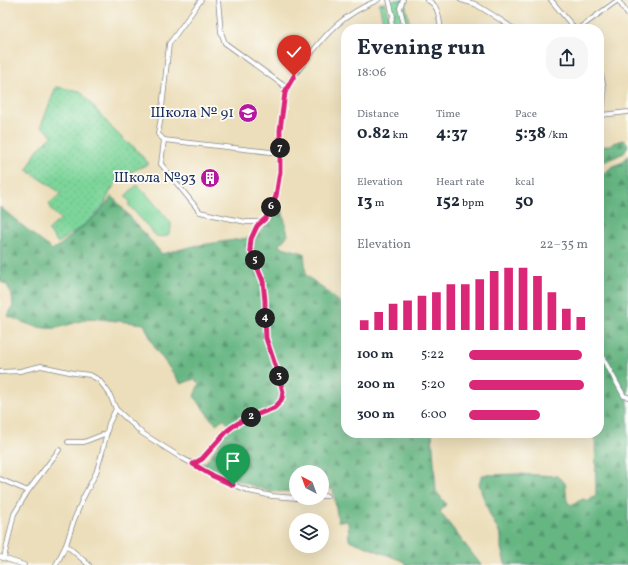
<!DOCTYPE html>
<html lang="en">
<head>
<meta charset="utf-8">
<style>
	body { margin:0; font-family:Vollkorn,serif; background:#f6f6f7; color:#1f2937; height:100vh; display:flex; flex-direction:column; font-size:15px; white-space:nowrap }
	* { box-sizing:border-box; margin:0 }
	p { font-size:13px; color:#747a83 }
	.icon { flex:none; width:22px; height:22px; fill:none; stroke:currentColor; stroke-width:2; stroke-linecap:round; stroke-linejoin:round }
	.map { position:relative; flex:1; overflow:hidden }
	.drawer { position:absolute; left:341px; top:24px; width:263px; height:414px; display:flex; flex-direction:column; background:#fff; border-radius:16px; box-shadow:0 4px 16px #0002 }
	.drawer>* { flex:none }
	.needle { width:26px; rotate:319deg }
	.buttons { position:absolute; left:289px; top:465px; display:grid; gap:8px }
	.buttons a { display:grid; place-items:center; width:40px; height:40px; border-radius:50%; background:#fff; box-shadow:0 4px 16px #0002; font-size:20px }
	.pin { position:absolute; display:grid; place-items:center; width:34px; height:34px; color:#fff; margin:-41px -17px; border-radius:50% 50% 50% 0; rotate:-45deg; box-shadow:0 0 4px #0007 }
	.pin .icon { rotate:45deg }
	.km { position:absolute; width:20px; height:20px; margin:-10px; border-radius:50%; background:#222; color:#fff; font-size:11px; line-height:20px; text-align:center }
	.round { display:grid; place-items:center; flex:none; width:42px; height:42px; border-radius:16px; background:#f6f6f7 }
	.overview { display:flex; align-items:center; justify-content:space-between; height:68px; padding:0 16px }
	h1 { font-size:22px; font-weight:700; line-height:30px }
	.metrics { display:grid; grid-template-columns:repeat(3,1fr); gap:6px; height:68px; padding:4px 16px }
	.metrics div { display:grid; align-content:center }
	.metrics b { font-size:17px; font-weight:700 }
	.metrics small { font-size:11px; font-weight:400 }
	.metrics p { font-size:11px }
	.chart { height:112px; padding:8px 16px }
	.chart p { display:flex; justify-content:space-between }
	.chart svg { width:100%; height:72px; margin-top:4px; stroke:#db2777; stroke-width:6 }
	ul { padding:0 16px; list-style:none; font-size:13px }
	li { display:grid; grid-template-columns:64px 48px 1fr; align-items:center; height:30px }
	li i { height:10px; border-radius:5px; background:#db2777 }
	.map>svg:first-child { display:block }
	.forest { fill:url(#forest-firs); stroke:#407270 }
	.park { fill:url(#park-crowns); stroke:#4c827c }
	.garden { fill:url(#garden-dots); stroke:#4c827c }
	.pitch { fill:#7dd59a; stroke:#4c827c }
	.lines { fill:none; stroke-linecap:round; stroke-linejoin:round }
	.minor-casing { stroke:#84868c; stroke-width:5.5 }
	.minor { stroke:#fff; stroke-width:4 }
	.route-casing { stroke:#fff; stroke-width:8 }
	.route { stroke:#db2777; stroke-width:5 }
	.labels { text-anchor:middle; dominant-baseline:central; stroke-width:3.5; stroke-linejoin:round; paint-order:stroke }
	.poi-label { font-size:15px; fill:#1b2f5e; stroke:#fdfcf7; text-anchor:end }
</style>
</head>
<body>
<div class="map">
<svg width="628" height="565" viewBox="0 0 628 565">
	<defs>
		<pattern id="forest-firs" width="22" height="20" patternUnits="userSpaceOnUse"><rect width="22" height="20" fill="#66b682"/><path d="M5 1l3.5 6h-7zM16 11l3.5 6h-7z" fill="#53946e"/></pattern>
		<pattern id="park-crowns" width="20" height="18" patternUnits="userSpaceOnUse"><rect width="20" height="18" fill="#7dd59a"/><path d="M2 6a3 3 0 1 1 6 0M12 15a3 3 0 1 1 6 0" fill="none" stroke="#6bb787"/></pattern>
		<pattern id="garden-dots" width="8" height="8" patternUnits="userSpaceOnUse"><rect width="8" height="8" fill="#7dd59a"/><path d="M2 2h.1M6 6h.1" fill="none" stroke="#6bb787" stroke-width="1.8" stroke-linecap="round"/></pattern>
	</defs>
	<rect width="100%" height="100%" fill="#fdfcf7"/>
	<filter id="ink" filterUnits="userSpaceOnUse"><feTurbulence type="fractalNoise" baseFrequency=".025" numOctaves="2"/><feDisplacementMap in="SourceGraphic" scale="8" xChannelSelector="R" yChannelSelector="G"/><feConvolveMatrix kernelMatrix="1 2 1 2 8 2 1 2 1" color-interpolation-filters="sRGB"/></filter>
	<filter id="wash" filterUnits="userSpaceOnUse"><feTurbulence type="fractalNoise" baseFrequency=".012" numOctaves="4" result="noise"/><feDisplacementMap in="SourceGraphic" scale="16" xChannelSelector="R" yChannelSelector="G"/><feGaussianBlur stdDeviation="0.9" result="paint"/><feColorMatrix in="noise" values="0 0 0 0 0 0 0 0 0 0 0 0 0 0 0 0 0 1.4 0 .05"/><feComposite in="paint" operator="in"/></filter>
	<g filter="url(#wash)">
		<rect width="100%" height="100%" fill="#ecdeba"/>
		<!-- forest -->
		<g class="forest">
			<polygon points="623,140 626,142 628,144 627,148 624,153 599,164 599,147 606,146"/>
			<polygon points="628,155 628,565 508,565 505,563 501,548 501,536 490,515 482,494 479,483 482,475 518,474 557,476 565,483 567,501 571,505 583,499 589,501 596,495 595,433 599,433 599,419 602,419 603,413 602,376 599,376 599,177 613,166 623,162"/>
			<path d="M 112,196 L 162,254 L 194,246 L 255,237 L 282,209 L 288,235 L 278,246 L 304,253 L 306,275 L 342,304 L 345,333 L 346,333 L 346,433 L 432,433 L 436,491 L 446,504 L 440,512 L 481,565 L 406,565 L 405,562 L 349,540 L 348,521 L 338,521 L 333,489 L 322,489 L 322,472 L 296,472 L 296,491 L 270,492 L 209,470 L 205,470 L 200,467 L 200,464 L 206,462 L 220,442 L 229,425 L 223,419 L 216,424 L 210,418 L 194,396 L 199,384 L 194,379 L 181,384 L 155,348 L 144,324 L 91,318 L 57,328 C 38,330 25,323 8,316 L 13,306 L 12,295 L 7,285 L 0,281 L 0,207 L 52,250 L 59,246 L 99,213 Z"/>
		</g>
		<!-- park -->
		<polygon class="park" points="395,0 404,0 411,29 401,29 401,27 399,27 397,29 385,29 379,4 385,3 389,21 393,16 389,1"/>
		<!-- garden -->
		<path class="garden" d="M 56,87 L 80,91 L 112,128 L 126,142 L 134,147 L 149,164 C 137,168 121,177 113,187 C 108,194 106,203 101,209 C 89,223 73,233 58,243 L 48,230 L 61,219 L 52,211 L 49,204 L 61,193 L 27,170 L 38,149 L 53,136 L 41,126 Z"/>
		<!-- pitch -->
		<polygon class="pitch" points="137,185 142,191 143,190 171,223 171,229 168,235 163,237 156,236 128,204 130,202 125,196"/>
	</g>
	<g filter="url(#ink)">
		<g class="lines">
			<!-- minor casing -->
			<g class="minor-casing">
				<g id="minor">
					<polyline points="201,0 169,44 161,117 158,134 164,140 161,164 200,212 222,217 246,222 261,222"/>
					<polyline points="218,0 221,32 225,43 287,88"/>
					<polyline points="389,0 393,16 391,21 393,29"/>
					<polyline points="403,0 400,8 405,29"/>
					<path d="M 427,0 C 439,5 439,18 441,29"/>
					<polyline points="461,0 475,4 493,15 514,29"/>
					<polyline points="551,0 575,29"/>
					<polyline points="578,29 618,0 628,15"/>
					<path d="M 599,70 C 605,83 605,101 601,115"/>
					<polyline points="599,121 601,115 628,112"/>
					<polyline points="164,140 279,153"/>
					<polyline points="599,351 624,396 628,397"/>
					<polyline points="0,372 20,371 41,366 74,373 90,375 99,380 109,393 116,409 142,433 180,457 193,464 221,480 249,491 272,496 296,498"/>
					<polyline points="68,442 84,442 107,433"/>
					<path d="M 193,464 L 202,459 L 227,431 L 232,427 L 243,420 L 274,408 L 279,402 L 282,397 L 283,392 L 280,380 L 266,338 L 265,318 L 265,301 L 263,281 L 251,249 L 251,239 L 257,226 L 266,218 L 276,196 L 280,172 L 280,130 L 285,93 C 288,82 296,73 303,64 C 326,33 342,15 378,0"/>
					<polyline points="0,479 28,491"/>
					<polyline points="322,496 327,496"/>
					<polyline points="297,498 306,498"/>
					<polyline points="66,545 89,565"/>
					<polyline points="0,557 24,565"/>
					<polyline points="4,558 14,514 28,491 59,450"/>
					<polyline points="56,565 66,545 74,520 83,498 96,473 102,453 109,423 116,409"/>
				</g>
			</g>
			<!-- minor -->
			<use href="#minor" class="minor"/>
		</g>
	</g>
	<g class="lines" filter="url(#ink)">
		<!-- route casing -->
		<g class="route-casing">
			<polyline id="route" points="233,485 213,476 193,464 202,459 227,431 232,427 243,420 274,408 280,402 282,398 283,392 280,380 266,338 265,318 265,301 263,281 250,249 251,239 257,226 266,218 276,196 280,172 280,130 285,93 287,88 294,76"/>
		</g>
		<!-- route -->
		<use href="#route" class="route"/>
	</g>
	<!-- icons -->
	<defs>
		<g id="school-disc" transform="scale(1)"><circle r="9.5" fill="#b5179e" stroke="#fdfcf7"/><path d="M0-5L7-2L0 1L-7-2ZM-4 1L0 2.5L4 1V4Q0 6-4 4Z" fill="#fff"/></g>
		<g id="building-disc" transform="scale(1)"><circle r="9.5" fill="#b5179e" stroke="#fdfcf7"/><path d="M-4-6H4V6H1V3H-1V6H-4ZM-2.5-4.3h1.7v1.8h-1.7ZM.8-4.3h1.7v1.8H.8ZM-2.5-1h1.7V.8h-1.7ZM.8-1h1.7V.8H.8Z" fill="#fff"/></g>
	</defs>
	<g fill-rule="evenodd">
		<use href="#school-disc" x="248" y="113"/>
		<use href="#building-disc" x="210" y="178"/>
	</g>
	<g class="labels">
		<!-- poi labels -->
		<g class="poi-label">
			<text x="234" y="113">Школа № 91</text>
			<text x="196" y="178">Школа №93</text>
		</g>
	</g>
</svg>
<div class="buttons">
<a><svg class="needle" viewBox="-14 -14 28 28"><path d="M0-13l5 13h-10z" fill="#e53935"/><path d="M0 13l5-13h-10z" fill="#747a83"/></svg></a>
<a><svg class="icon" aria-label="layers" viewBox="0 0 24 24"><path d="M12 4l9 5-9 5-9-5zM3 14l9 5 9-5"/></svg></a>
</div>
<div class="pin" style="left:233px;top:485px;background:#1e9e55"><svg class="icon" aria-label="arrive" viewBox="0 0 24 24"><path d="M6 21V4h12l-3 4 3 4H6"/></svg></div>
<div class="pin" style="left:294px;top:76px;background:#d93025"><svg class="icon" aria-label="check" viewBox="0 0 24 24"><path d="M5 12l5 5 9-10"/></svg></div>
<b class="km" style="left:251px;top:417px">2</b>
<b class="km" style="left:279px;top:376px">3</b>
<b class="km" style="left:265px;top:318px">4</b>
<b class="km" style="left:255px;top:260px">5</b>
<b class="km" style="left:271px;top:207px">6</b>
<b class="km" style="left:280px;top:148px">7</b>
<section class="drawer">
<div class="overview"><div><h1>Evening run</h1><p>18:06</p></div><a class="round"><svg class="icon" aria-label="share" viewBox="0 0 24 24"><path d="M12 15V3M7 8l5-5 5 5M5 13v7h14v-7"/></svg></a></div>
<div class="metrics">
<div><p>Distance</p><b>0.82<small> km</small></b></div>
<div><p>Time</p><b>4:37</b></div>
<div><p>Pace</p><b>5:38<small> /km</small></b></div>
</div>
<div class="metrics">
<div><p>Elevation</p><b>13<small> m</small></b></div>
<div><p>Heart rate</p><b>152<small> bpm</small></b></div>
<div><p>kcal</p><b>50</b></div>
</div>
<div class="chart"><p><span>Elevation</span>22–35 m</p>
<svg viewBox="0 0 160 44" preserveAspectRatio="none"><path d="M5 44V38M15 44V33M25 44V28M35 44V26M45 44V23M55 44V21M65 44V16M75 44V16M85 44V13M95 44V8M105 44V6M115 44V6M125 44V11M135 44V21M145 44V31M155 44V36"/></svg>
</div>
<ul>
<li><b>100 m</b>5:22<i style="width:95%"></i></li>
<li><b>200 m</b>5:20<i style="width:97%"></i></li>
<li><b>300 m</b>6:00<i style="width:60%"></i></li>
</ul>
</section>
</div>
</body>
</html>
